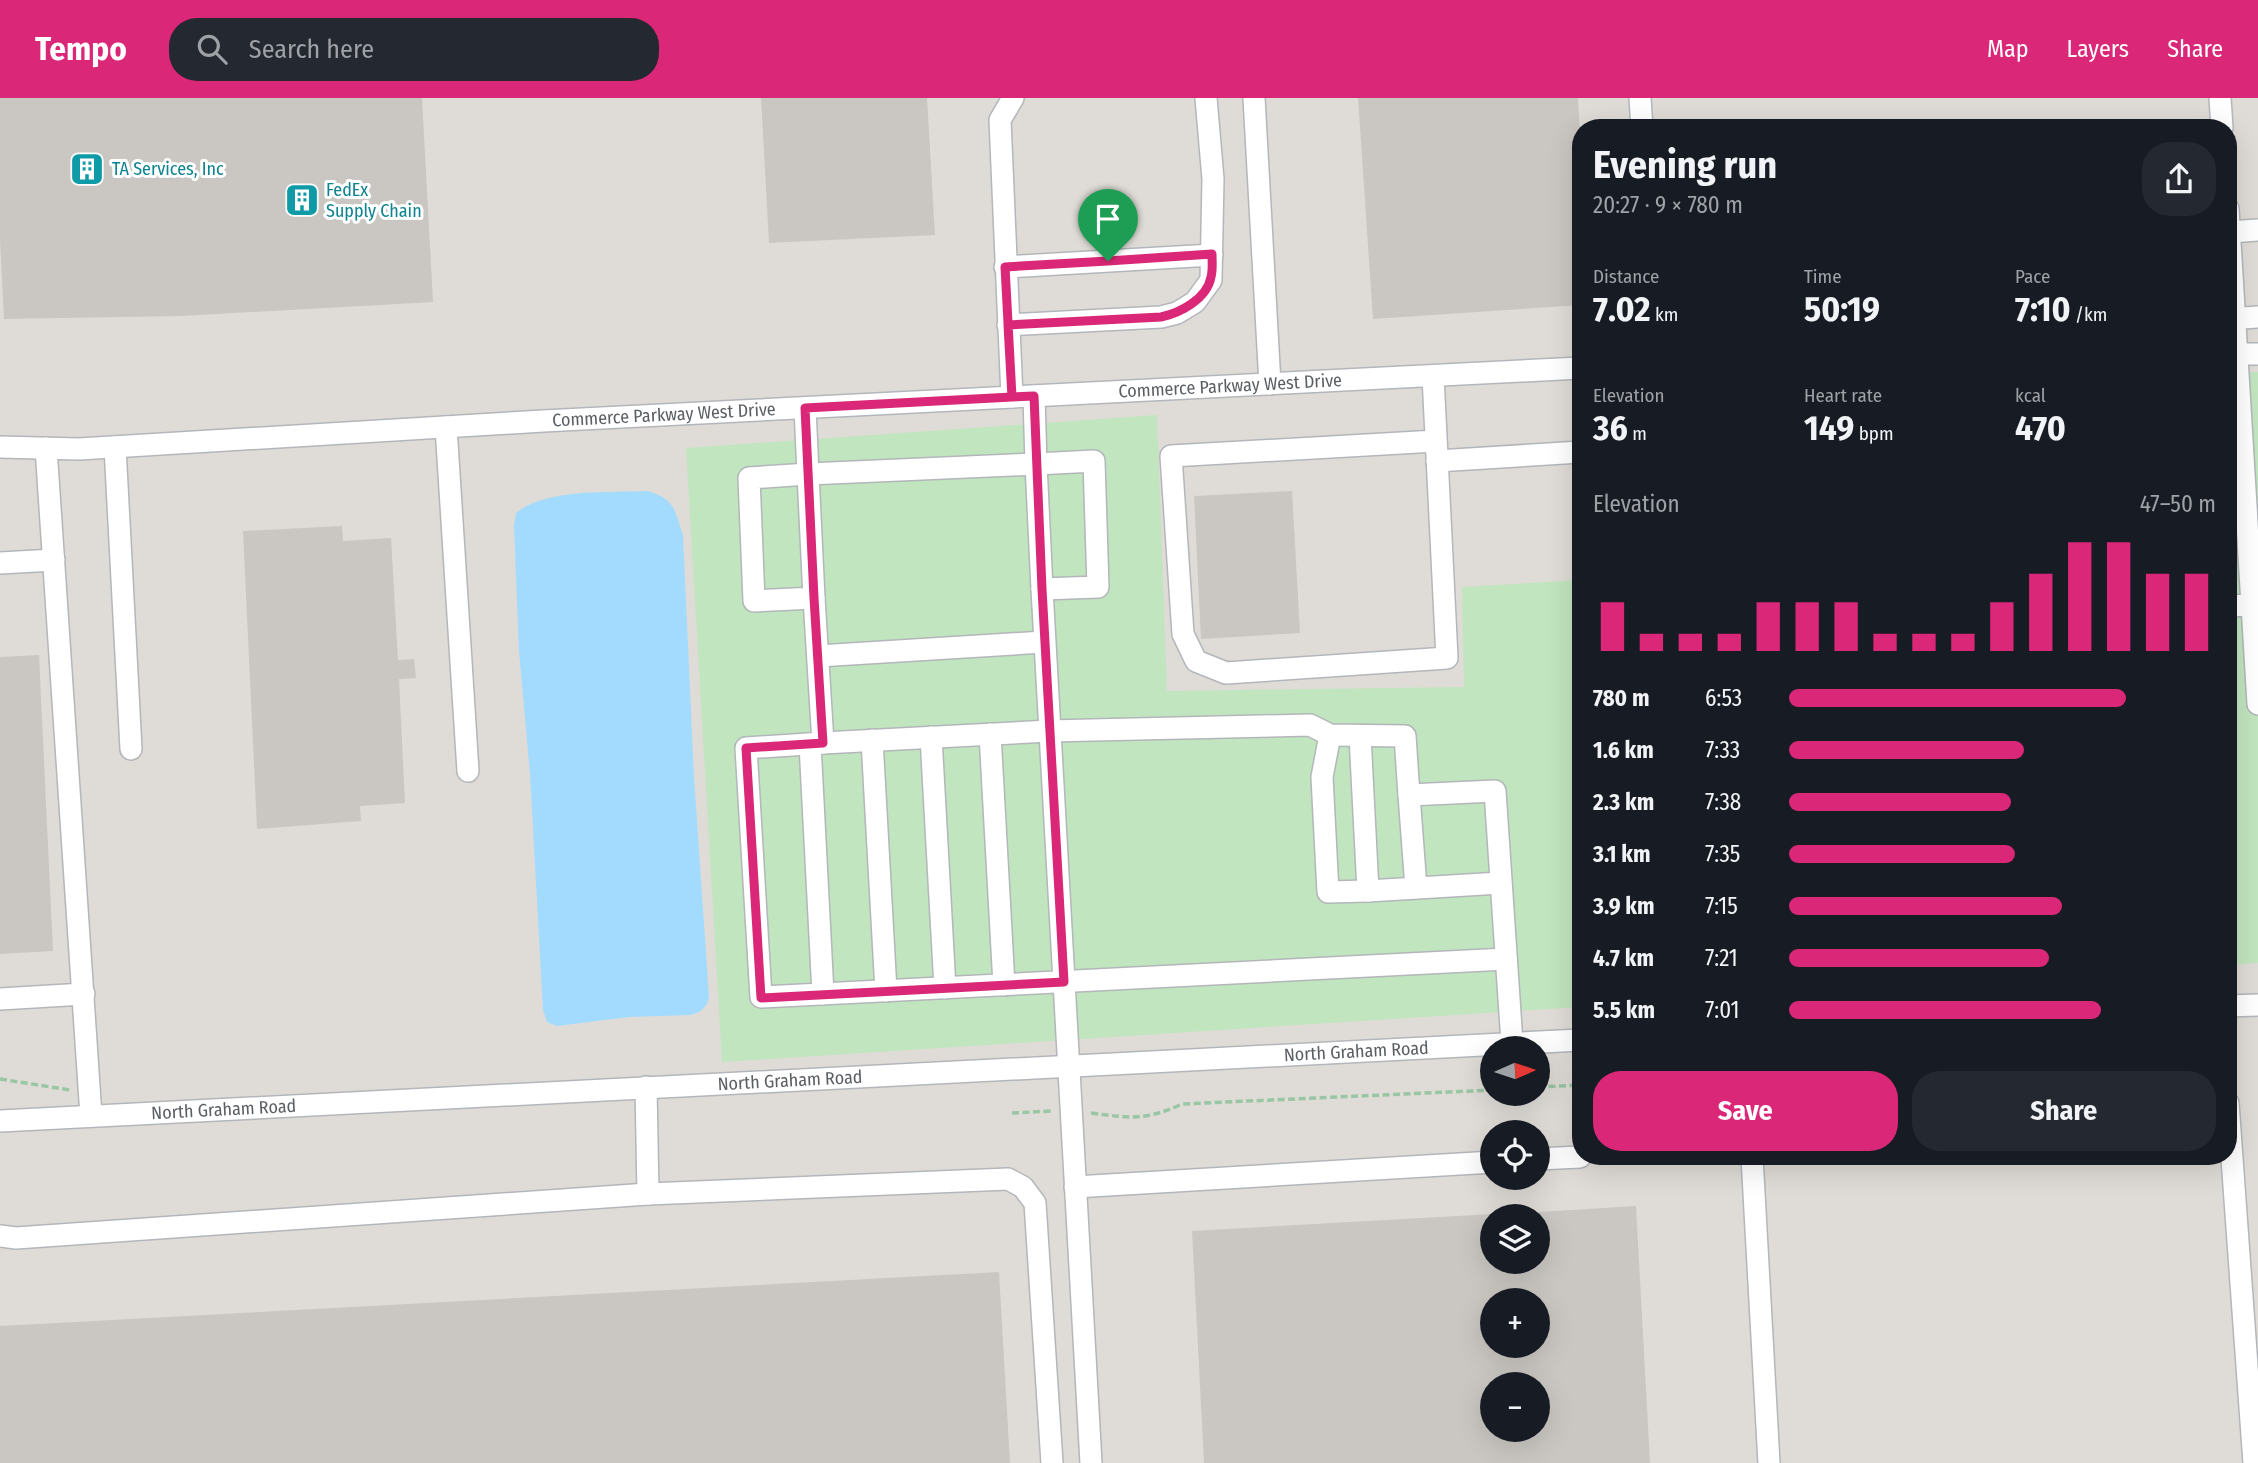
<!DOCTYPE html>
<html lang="en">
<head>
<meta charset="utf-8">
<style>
	body { margin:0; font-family:"Fira Sans Condensed",sans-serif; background:#242831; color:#f1f3f6; height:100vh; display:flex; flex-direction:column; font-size:26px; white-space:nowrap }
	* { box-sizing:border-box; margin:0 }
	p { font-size:23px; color:#9ea1a6 }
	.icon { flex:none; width:38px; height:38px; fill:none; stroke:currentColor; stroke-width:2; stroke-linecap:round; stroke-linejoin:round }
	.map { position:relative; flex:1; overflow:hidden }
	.sheet { position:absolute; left:1572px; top:21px; width:665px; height:1046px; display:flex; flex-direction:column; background:#171b24; border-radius:28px; box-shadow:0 7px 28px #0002 }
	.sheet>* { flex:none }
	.needle { width:46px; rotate:87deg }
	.controls { position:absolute; left:1480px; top:938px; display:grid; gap:14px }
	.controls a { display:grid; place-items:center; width:70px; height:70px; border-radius:50%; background:#171b24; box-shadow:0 7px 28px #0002; font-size:35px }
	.pin { position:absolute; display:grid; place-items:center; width:60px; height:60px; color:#fff; margin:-72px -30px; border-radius:50% 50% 50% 0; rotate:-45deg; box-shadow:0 0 7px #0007 }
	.pin .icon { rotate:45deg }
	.round { display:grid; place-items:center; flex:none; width:74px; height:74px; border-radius:28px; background:#242831 }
	.head { display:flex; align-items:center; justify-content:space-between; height:119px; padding:0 21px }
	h1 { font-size:38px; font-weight:700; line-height:52px }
	.figures { display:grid; grid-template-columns:repeat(3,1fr); gap:10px; height:119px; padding:7px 21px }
	.figures div { display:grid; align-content:center }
	.figures b { font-size:35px; font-weight:700 }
	.figures small { font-size:19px; font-weight:400 }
	.figures p { font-size:19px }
	.chart { height:196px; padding:14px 21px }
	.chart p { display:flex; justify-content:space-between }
	.chart svg { width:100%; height:126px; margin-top:7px; stroke:#db2777; stroke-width:6 }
	.button { display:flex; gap:14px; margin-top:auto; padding:14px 21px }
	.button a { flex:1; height:80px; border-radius:28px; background:#db2777; color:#fff; font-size:28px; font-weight:700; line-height:80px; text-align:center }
	.button a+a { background:#242831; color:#f1f3f6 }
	ul { padding:0 21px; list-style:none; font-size:23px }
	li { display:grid; grid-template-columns:112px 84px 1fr; align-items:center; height:52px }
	li i { height:18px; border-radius:9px; background:#db2777 }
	header { display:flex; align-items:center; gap:42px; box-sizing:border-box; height:98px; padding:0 35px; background:#db2777; color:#fff }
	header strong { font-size:33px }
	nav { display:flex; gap:38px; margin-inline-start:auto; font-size:24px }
	.search { width:490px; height:63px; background:#242831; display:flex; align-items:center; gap:18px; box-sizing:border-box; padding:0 24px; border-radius:28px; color:#9ea1a6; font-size:26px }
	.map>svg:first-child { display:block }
	.industrial { fill:#dfdcd7; fill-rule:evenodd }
	.green { fill:#c1e5bf }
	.water { fill:#a3dbfe }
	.building { fill:#cac7c2; fill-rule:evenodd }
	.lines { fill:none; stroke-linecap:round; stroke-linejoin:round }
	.minor-casing { stroke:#b3b6ba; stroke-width:24 }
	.path { stroke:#99c6a3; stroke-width:3.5; stroke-dasharray:7 3.5; stroke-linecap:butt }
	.minor { stroke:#fff; stroke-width:21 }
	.route-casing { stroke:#fff; stroke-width:14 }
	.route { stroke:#db2777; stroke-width:9 }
	.labels { text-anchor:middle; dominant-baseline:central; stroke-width:6; stroke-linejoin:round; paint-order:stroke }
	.culture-label { font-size:18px; fill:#0d838f; stroke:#fff; text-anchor:start }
	.street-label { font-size:18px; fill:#5b5f63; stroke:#fff }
</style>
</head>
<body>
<header>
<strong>Tempo</strong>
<div class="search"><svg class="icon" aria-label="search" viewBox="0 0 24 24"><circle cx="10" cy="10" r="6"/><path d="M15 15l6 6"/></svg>Search here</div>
<nav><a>Map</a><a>Layers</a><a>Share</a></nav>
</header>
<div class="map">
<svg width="2258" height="1365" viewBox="0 0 2258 1365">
	<rect width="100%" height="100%" fill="#eeebe3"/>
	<!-- industrial -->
	<path class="industrial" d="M 0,0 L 2258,0 L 2258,1365 L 0,1365 ZM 1580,30 L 2228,30 L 2228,1059 L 1580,1059 ZM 1493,950 L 1538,950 L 1538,996 L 1493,996 ZM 1493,1034 L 1538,1034 L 1538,1080 L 1493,1080 ZM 1493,1118 L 1538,1118 L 1538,1164 L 1493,1164 ZM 1493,1202 L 1538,1202 L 1538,1248 L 1493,1248 ZM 1493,1286 L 1538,1286 L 1538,1332 L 1493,1332 Z"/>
	<!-- green -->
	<g class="green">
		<polygon points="2258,274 2258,865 2228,867 2228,275"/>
		<polygon points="1157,317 1167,593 1464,589 1462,489 1580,482 1580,909 722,964 686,350"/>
	</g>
	<!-- water -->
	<path class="water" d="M 648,393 C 676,402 674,411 683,437 L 694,679 L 709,899 L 707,906 L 701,913 L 691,917 L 629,919 L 557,928 L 547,924 L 543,912 L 530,676 L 519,553 L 514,428 L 516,415 C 546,390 610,395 648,393 Z"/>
	<!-- building -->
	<g class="building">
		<polygon points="0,0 422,0 433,204 181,218 4,221 0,142"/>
		<polygon points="761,0 927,0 935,137 769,145"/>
		<polygon points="1358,0 1578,0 1580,36 1580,207 1373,221"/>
		<polygon points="1292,393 1300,535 1201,541 1194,398"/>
		<polygon points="342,428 343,443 391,440 398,562 414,561 416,580 399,581 405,705 360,708 361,723 257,731 243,433"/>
		<polygon points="39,557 53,853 0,856 0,559"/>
		<path d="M 1636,1108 L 1650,1365 L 1204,1365 L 1192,1133 L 1493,1116 L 1493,1164 L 1538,1164 L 1538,1114 ZM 1493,1202 L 1538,1202 L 1538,1248 L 1493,1248 ZM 1493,1286 L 1538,1286 L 1538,1332 L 1493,1332 Z"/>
		<polygon points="999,1174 1010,1365 0,1365 0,1228"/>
	</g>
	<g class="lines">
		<!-- minor casing -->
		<g class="minor-casing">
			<g id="minor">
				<polyline points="1254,0 1270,286"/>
				<polyline points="1640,0 1642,30"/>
				<polyline points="2220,0 2222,30"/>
				<polyline points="2228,111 2258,606"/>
				<polyline points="2229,134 2258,132"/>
				<polyline points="1005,169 1212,157"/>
				<polyline points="2228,221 2258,219"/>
				<polyline points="1008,227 1161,219 1177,215 1195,204 1211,182 1213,81 1206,0"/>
				<polyline points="2228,256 2258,256"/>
				<polyline points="1433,278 1447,560 1226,575 1196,563 1183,536 1171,358 1436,343"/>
				<polyline points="1012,299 1000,22 1013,0"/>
				<polyline points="805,310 808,376 1036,366 1034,298"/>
				<polyline points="446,329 468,673"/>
				<path id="s1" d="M 0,349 L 79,351 L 543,323 L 1580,270"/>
				<polyline points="115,349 131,651"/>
				<polyline points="46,350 91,1018"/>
				<polygon points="1094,363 1098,489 1042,491 1036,366"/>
				<polyline points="1437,363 1580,354"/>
				<polygon points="808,376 814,500 754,503 749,380"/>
				<polyline points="0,465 54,462"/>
				<polyline points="1042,491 1091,1365"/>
				<polyline points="814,500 823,645 1049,633 1310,627 1330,637 1405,638 1409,697 1495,693 1512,945"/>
				<polyline points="2228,508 2251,507"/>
				<polyline points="818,558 1044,544"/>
				<polyline points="990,636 1004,887"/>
				<polyline points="1330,637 1322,679 1328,794 1368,793"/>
				<polyline points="1360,638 1368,793 1500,785"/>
				<polyline points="931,639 945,890"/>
				<polyline points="872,642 886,893"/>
				<polyline points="823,645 746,650 761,899 1506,861"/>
				<polyline points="810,646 823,896"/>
				<polyline points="1409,697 1416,790"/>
				<polyline points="0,901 84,896"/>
				<polyline points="2228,908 2258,907"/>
				<polyline points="646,989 648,1096 1008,1081 1023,1089 1035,1105 1052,1365"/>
				<polyline points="2228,1005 2254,1365"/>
				<path id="s2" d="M 0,1023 L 1580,942"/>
				<polyline points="1752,1059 1769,1365"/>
				<polyline points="1538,1061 1580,1059"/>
				<polyline points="1075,1089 1493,1064"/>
				<polyline points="0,1138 16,1140 648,1096"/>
			</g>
		</g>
		<!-- path -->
		<g class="path">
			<polyline points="0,981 70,992"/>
			<polyline points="1538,989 1580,987"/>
			<polyline points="1012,1015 1052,1013"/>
			<path d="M 1091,1015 C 1130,1020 1145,1023 1182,1006 L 1493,992"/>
		</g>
		<!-- minor -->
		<use href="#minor" class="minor"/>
	</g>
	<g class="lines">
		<!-- route casing -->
		<g class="route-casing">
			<path id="route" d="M 1108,163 L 1005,169 L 1012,299 L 805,310 L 814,500 L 823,645 L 746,650 L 761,900 L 1064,884 L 1042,491 L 1034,298 L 1012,299 L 1008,227 L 1161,219 C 1180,215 1207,201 1211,179 C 1213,172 1212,164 1212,156 L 1108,163"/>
		</g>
		<!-- route -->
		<use href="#route" class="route"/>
	</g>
	<!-- icons -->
	<defs>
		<g id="building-square" transform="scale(1.75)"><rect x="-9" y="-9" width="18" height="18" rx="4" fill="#0f9aa8" stroke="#fff"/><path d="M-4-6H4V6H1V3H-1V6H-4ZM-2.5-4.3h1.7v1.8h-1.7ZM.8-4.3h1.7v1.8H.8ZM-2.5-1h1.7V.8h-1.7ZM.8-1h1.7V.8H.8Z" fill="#fff"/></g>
	</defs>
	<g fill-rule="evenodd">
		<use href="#building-square" x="87" y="71"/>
		<use href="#building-square" x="302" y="102"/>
	</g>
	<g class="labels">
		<!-- culture labels -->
		<g class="culture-label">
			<text x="112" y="71">TA Services, Inc</text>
			<text x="326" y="92">FedEx<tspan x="326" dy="21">Supply Chain</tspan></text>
		</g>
		<!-- street labels -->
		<g class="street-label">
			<text stroke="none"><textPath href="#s1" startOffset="1232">Commerce Parkway West Drive</textPath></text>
			<text stroke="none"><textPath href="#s1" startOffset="665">Commerce Parkway West Drive</textPath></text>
			<text stroke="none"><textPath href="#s2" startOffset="1358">North Graham Road</textPath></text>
			<text stroke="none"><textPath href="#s2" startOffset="791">North Graham Road</textPath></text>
			<text stroke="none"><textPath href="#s2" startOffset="224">North Graham Road</textPath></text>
		</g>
	</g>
</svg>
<div class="controls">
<a><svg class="needle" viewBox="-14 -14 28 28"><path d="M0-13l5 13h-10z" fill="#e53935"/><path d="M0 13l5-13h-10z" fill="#9ea1a6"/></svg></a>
<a><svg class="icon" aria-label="locate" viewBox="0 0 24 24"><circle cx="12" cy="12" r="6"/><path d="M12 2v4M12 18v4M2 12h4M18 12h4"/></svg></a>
<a><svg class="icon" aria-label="layers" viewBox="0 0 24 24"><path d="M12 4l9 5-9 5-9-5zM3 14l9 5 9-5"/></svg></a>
<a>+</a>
<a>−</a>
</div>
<div class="pin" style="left:1108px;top:163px;background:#1e9e55"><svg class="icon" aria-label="arrive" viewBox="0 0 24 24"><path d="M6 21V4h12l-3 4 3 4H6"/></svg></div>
<section class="sheet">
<div class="head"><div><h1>Evening run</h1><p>20:27 · 9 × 780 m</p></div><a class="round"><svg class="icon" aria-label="share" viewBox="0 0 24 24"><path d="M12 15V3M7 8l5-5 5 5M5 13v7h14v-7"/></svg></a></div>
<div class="figures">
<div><p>Distance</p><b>7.02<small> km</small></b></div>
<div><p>Time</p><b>50:19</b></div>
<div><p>Pace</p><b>7:10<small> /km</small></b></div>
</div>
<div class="figures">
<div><p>Elevation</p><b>36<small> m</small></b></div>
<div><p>Heart rate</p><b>149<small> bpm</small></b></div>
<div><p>kcal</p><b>470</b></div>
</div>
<div class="chart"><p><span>Elevation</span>47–50 m</p>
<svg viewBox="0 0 160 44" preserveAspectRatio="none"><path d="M5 44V27M15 44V38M25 44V38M35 44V38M45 44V27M55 44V27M65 44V27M75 44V38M85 44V38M95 44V38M105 44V27M115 44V17M125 44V6M135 44V6M145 44V17M155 44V17"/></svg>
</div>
<ul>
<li><b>780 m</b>6:53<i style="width:79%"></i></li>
<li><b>1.6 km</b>7:33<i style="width:55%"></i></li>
<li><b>2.3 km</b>7:38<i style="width:52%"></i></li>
<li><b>3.1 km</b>7:35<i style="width:53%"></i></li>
<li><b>3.9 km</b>7:15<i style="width:64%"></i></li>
<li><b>4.7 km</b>7:21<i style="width:61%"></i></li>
<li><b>5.5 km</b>7:01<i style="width:73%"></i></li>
</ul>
<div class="button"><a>Save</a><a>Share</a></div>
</section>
</div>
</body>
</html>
